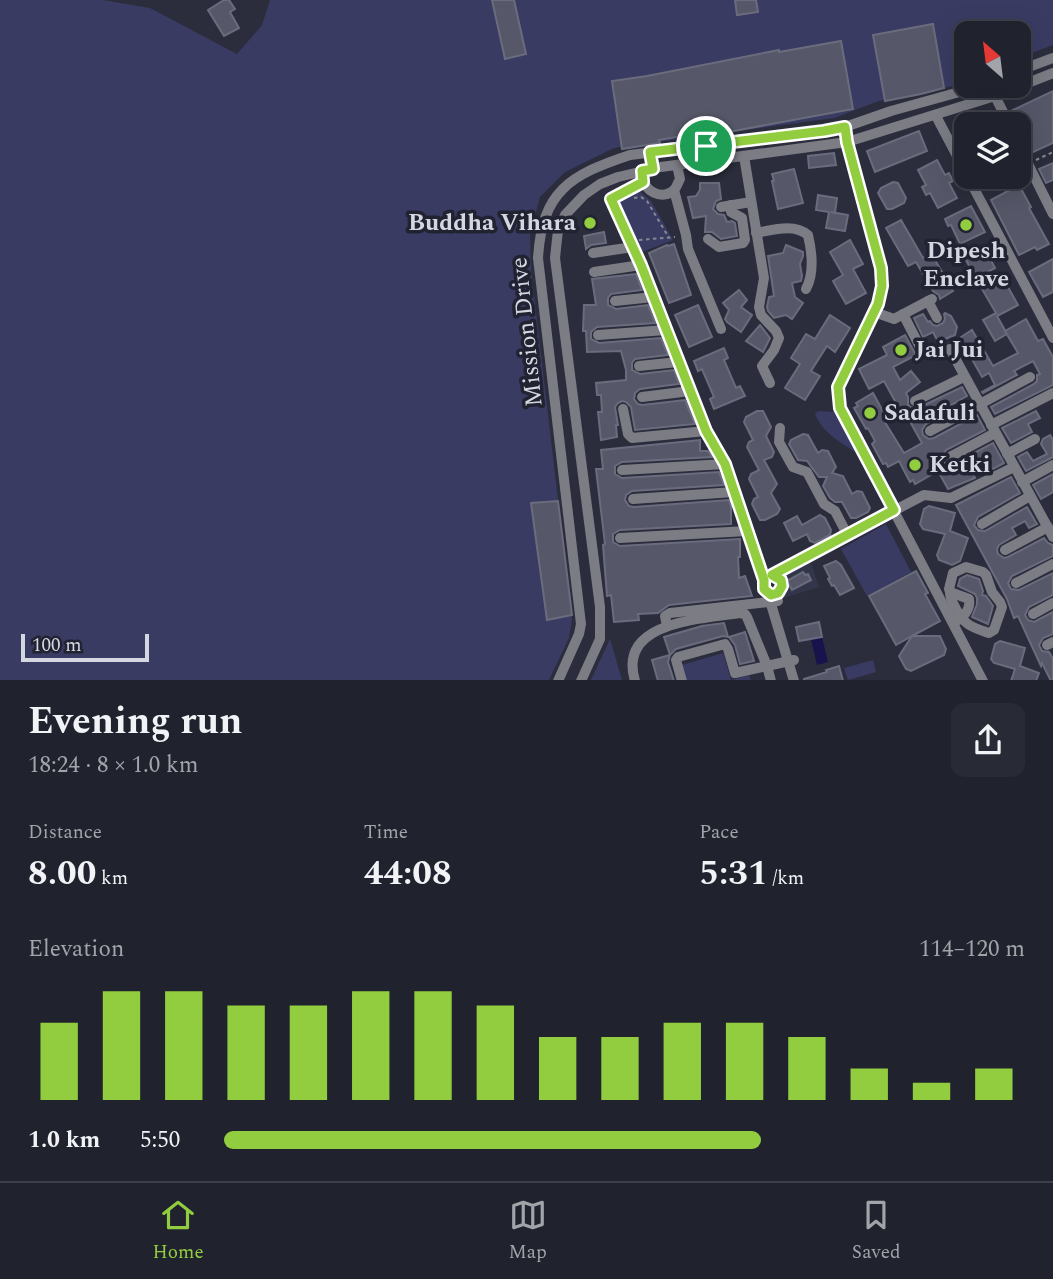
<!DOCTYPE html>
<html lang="en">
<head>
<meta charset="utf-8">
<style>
	body { margin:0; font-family:Spectral,serif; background:#282a35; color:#f1f3f6; height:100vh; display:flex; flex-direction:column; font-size:26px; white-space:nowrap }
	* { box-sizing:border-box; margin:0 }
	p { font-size:23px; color:#a2a4aa }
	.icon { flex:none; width:38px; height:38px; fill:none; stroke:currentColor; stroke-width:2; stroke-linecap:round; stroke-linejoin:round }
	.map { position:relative; height:680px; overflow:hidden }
	.drawer { display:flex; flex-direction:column; background:#20222d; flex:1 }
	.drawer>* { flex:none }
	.needle { width:46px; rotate:332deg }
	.controls { position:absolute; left:954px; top:21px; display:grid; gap:14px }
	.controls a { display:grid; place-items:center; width:77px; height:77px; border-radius:14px; background:#20222d; box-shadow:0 7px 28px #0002,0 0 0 2px #3d3f49; font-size:35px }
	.scale { position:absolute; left:21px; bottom:18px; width:128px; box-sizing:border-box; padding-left:7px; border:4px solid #d5d7e0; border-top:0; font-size:19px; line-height:24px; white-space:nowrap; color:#d5d7e0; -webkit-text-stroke:5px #222332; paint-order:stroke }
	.pin { position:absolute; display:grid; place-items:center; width:60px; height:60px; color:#fff; margin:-30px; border:4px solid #fff; border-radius:50%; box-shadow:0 2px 7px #0007 }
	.round { display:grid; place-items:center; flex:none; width:74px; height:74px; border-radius:14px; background:#282a35 }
	.head { display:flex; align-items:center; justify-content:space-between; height:119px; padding:0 28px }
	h1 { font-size:38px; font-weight:700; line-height:52px }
	.stats { display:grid; grid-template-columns:repeat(3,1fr); gap:10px; height:119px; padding:7px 28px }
	.stats div { display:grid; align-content:center }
	.stats b { font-size:35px; font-weight:700 }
	.stats small { font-size:19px; font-weight:400 }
	.stats p { font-size:19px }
	.chart { height:196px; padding:14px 28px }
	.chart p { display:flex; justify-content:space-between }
	.chart svg { width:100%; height:126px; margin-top:7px; stroke:#92cd3f; stroke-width:6 }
	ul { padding:0 28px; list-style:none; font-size:23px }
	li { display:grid; grid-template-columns:112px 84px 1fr; align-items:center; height:52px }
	li i { height:18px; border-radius:9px; background:#92cd3f }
	.tabs { display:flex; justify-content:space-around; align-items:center; height:98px; border-top:2px solid #3d3f49; background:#20222d; font-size:19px; color:#a2a4aa }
	.tabs a { display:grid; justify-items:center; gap:4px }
	.tabs .active { color:#92cd3f }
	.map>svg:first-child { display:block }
	.built { fill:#33354a }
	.green { fill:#393b62 }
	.water { fill:#18134c }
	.building { fill:#565869; stroke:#6a6c7e; stroke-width:2 }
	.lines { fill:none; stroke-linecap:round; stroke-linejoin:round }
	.path { stroke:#868894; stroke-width:2; stroke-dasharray:3.5 3.5; stroke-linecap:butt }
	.minor { stroke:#7b7c84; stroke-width:10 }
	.route-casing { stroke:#fff; stroke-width:14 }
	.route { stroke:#92cd3f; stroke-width:9 }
	.poi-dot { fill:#92cd3f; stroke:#222332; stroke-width:2.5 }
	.labels { text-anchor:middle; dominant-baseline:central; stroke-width:7; stroke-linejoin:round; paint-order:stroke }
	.poi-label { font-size:24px; font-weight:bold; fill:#d5d7e0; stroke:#222332; text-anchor:start }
	.street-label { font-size:24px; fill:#d5d7e0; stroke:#222332 }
</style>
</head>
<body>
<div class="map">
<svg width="1053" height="681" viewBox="0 0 1053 681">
	<rect width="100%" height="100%" fill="#2b2d3c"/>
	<!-- built -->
	<polygon class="built" points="810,560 819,587 784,598 782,574"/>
	<!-- green -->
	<g class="green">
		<polygon points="0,0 103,0 150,8 237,54 262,25 270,0 1053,0 1053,45 1019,58 1018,33 966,33 966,81 958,85 879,101 834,118 614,148 565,172 540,197 530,235 531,269 572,619 569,638 549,680 0,681"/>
		<polygon points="639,191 651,201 673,240 642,252 623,221 618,201"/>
		<path d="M 819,411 L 835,412 L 857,453 C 840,442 821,432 815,413 Z"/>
		<polygon points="886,524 911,572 867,596 841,549"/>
		<polygon points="610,639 622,680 591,680"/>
		<polygon points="723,653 731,680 749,675 751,680 686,680 682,665"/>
		<polygon points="873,660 876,672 848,680 844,668"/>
	</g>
	<!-- water -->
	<polygon class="water" points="822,637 828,662 817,665 811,639"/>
	<!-- building -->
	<g class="building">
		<polygon points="224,0 229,0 235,9 230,12 239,28 224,36 208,10"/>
		<polygon points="492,0 514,0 526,54 505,59"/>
		<polygon points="735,0 756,0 758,12 737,15"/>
		<polygon points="933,24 944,88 921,94 885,101 873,35"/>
		<polygon points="841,41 853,109 728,132 727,128 659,140 660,143 622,149 612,81 647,76 779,50 779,52"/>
		<polygon points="1053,91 1053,143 1031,153 1025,140 1018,136 1018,124 1017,124 1011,111"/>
		<polygon points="919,131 927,151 875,172 867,151"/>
		<polygon points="834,153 836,165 809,168 808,156"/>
		<polygon points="937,160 945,175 949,173 953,181 949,183 957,198 938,208 930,193 926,195 922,187 926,185 918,170"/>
		<polygon points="1053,163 1053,180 1046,183 1039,169"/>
		<polygon points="794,169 803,203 778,209 772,181 774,181 772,174"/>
		<polygon points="893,182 898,183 906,198 904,203 892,209 887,209 878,193 881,188"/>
		<polygon points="700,183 719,183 721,199 716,201 713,209 718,214 724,215 727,222 732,221 735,223 737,236 721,239 712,232 705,232 706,216 693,218 688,197 696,196 700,190"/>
		<polygon points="1019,185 1031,207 1029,208 1049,244 1037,250 1035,247 1019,255 991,200"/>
		<polygon points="818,195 837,198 835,213 831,212 848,215 845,231 826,228 829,212 816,210"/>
		<polygon points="971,206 985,232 960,244 951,225 948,226 945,219"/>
		<polygon points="901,220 923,258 931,253 953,291 940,299 939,295 933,291 916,262 908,266 886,228"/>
		<polygon points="604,232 606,243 591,245 586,249 584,236"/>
		<polygon points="850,240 863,264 853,269 866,293 846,304 833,281 843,275 830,252"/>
		<polygon points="674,244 691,295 669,303 649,253 667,245 668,246"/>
		<polygon points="786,245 803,252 803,256 800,264 802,276 801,281 792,283 795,297 803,303 792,319 786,315 774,318 768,311 767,307 769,297 774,296 768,256 783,253"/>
		<polygon points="984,247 995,268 980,276 978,273 974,275 966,260 969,258 968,255"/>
		<polygon points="1053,259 1053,292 1043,297 1029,272"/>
		<polygon points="636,274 642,290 611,294 608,298 608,305 616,309 648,305 655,323 597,327 591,332 591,339 599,343 661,338 668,355 635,359 632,363 632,370 640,374 674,370 679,384 640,389 635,393 634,399 638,404 642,405 685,400 695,424 635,430 631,407 626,402 622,401 618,403 615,407 618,425 616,425 617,437 601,440 598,412 602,412 601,395 597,395 596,383 626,380 626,370 621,351 587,352 586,331 583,331 584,305 596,305 592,279"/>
		<polygon points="1003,278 1018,305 997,316 1007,334 995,341 983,320 996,313 982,289"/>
		<polygon points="739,290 747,300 741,307 752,315 741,332 727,322 725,319 729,310 723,303"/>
		<polygon points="698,305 712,337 689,347 675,315"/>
		<polygon points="945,313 951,316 957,327 955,335 940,341 936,338 933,332 923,337 914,318 923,314 928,322 930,321 933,325 937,326 943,323 945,319 944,314"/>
		<polygon points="830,315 850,328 835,352 827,346 811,371 820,376 805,400 785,388 800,364 791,358 806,334 815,339"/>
		<polygon points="1026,319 1038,341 1043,339 1053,357 1053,385 995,414 991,407 1034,384 1037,381 1037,375 1040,374 1033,361 1014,371 1017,375 983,393 982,392 995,385 989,373 982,377 968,352 962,355 955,343 962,339 961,337 972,330 993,366 1018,353 1005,331"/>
		<polygon points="760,325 770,338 763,352 746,341"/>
		<polygon points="905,335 916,355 893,367 900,380 911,371 920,382 906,393 908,397 908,404 910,407 918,408 962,387 967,396 948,407 950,411 926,424 922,430 923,435 929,439 934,438 977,415 985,430 946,450 942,456 943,461 949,465 953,464 993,443 1004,463 991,470 985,460 970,468 975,478 948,489 938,471 915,484 913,480 910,482 899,461 888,467 886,463 883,464 872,444 875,441 868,428 866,429 854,408 858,406 856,403 873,393 886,417 883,419 904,453 922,443 904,411 901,412 884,381 869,389 859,369 887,355 883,347"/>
		<polygon points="724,348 728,358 724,360 736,388 740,386 745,396 714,409 710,399 714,397 702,369 698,371 694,361"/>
		<polygon points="757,411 763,411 771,427 766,436 774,452 772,457 764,460 777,484 771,493 780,509 777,514 765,520 760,520 752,504 754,499 758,497 749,479 751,474 759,470 747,447 749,442 753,440 744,422 746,417"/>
		<polygon points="1036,411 1040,418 1028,424 1032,432 1011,443 1002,428"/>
		<polygon points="803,434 808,435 818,453 822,450 828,451 836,467 832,473 843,476 852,494 857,491 862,492 870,508 868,512 856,518 851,518 842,502 835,502 830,498 823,486 827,477 819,477 807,461 798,460 789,444 791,440"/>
		<polygon points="1050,435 1053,440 1053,457 1026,471 1018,457 1027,452 1033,461 1047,454 1041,444 1043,439"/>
		<polygon points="700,440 700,451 708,451 712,457 622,462 615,466 615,474 622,478 719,472 724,485 632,491 626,495 625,500 629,506 634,507 729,500 731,506 731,524 620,530 613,534 613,542 620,546 740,539 740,557 738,557 739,578 745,576 752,596 669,605 658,613 638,614 639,620 614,622 611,595 607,596 603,545 605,544 596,469 603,469 601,450"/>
		<polygon points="1053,474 1053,492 1041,499 1033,485"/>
		<polygon points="1011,477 1020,493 978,517 974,525 978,530 985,531 1027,507 1037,524 1029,528 1025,521 1012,528 1016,535 999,545 997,549 998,554 1004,558 1008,557 1044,538 1048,543 1053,545 1053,556 1012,576 1008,583 1011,589 1019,590 1053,573 1053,595 1029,607 1025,615 1028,620 1034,622 1053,612 1053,634 1043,638 1039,645 1042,651 1049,652 1053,659 1053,681 1051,681 1042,663 1041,666 1018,616 1014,618 1007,599 956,505"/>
		<polygon points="558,501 572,615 547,620 531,503"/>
		<polygon points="929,506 955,513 950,531 968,538 960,561 952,565 939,560 937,555 945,534 923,529 920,524 924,509"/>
		<polygon points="820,515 825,518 831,530 830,535 815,543 810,541 807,534 793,541 784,523 797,516 802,525"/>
		<polygon points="836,561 841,565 854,588 840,595 834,585 832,586 828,579 830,578 824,566"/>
		<polygon points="916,571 928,593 925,594 940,621 912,636 940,636 946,649 944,655 911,671 906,669 899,656 912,636 896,645 869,596"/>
		<polygon points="803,572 805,575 808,574 811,580 792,590 787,581"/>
		<polygon points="967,575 979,579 983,591 982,595 986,596 993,606 988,624 972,617 977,604 977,598 975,594 958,586 960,579"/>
		<polygon points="819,622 822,637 799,641 796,627"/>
		<polygon points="724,623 728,637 723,636 676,649 670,655 664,637 702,626"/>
		<polygon points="745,632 754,661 740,664 735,645 729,637"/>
		<polygon points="1000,641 1025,648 1020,666 1039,673 1036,681 1011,681 1015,669 994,663 991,659 995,644"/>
		<polygon points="670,655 668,662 674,681 658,681 652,660"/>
		<polygon points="839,666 843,681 804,681 804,679 827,672 826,670"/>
	</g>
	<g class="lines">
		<!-- path -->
		<g class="path">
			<polyline points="1036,160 1053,152"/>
			<polyline points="634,198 641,197 647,201 669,238"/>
			<polyline points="639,240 675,237"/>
		</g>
		<!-- minor -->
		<g class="minor">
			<polyline points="1018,71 1053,58"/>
			<polyline points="995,96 1009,124"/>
			<polyline points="936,116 966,173"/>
			<polyline points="846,138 881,268 882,286 878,304 838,387 840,408 983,681"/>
			<polyline points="1018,144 1053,214"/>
			<polyline points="744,156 764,278 759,307 761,315 776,331 779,338 774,350 762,366 770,383"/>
			<path d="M 643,176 C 643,191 662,201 674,190 C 677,187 678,182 680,179 L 677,165"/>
			<polyline points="968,177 1053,338"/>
			<polyline points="643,182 611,199 641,265 706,431 725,464 764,580"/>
			<polyline points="674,190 686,235 688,249 721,329"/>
			<polyline points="721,207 751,202"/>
			<path d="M 756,233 C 773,230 794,223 808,235 C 812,252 814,274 806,289"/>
			<polyline points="708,239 719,247 743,243 745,240 742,218 731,212 731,205"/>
			<polyline points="593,253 633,247"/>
			<polyline points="594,272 641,265"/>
			<polyline points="615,301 653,297"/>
			<polyline points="928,301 937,318"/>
			<polyline points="874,312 894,319 932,299"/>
			<polyline points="903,314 921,349"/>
			<polyline points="598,335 666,330"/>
			<polyline points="950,349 1053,537"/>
			<polyline points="639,366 678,362"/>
			<polyline points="642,397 690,391"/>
			<polyline points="915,401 964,377"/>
			<polyline points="623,409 628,434 632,438 706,431"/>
			<polyline points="991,425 1053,393"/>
			<polyline points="780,428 779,442 793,467 807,472 824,504 835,511 848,536"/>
			<polyline points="930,431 1030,377"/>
			<polyline points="1007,454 1035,439"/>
			<polyline points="950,457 995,433"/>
			<polyline points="622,470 725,464"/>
			<polyline points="1022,482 1053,465"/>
			<polyline points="633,499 734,492"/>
			<polyline points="982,524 1030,496"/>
			<polyline points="620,538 747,531"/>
			<polyline points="1005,550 1048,527"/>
			<polyline points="772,575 924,495 951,498 1014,467"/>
			<circle cx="773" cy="585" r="10"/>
			<polyline points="1016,583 1053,564"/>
			<path d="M 950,592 C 950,600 953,603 956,609 C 965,626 972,627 989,633 L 994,630 L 1002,607 L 1000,602 L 992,592 L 986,575 L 983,572 L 966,567 L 953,573 L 949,589 L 950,592 L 969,599 C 971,610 963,618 953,623"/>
			<polyline points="768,594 794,681"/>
			<polyline points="1033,614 1053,603"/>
			<polyline points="667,626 665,616 670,613 778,601"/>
			<polyline points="1047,645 1053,642"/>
			<path d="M 558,681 L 579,634 L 581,624 L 538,258 C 542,191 570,175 630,155 L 824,131 L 845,127 L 891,111 L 981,86"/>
			<polyline points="581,681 600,639 600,607 555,258 558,230 565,215 584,195 600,184 618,177 661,167 847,142 995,96 1053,73"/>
			<path d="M 635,681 C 617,621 702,619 739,613 L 745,614 L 747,617 L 767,666 L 794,660"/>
			<polyline points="682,681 676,660 678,657 725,644 728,649 735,673 767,666 771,681"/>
		</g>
	</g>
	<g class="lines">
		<!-- route casing -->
		<g class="route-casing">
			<polygon id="route" points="845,127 847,142 881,268 882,286 878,304 838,387 840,408 894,510 772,575 781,580 782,586 778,593 771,595 764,589 764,580 725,464 706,431 641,265 611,199 643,182 642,171 653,169 650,152 824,131"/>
		</g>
		<!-- route -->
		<use href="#route" class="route"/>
	</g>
	<!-- markers -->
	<g class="poi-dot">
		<circle cx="590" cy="223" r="7"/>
		<circle cx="966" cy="225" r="7"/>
		<circle cx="901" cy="350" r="7"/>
		<circle cx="870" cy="413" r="7"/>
		<circle cx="915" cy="465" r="7"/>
	</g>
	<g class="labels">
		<!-- poi labels -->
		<g class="poi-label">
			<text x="576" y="223" text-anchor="end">Buddha Vihara</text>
			<text x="966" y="251" text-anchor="middle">Dipesh<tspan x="966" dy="28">Enclave</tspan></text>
			<text x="915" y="350">Jai Jui</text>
			<text x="884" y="413">Sadafuli</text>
			<text x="929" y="465">Ketki</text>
		</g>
		<!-- street labels -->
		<g class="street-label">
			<text transform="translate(527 332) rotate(-96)">Mission Drive</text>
		</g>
	</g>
</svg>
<div class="controls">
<a><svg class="needle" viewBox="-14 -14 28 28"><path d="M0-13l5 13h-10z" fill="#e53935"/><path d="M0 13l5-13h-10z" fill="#a2a4aa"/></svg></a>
<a><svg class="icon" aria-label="layers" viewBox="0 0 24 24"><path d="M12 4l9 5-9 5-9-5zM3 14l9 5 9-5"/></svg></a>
</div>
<div class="scale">100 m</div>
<div class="pin" style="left:706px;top:146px;background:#1e9e55"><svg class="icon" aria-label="arrive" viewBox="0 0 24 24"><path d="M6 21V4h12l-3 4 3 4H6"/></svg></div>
</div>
<section class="drawer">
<div class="head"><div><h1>Evening run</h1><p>18:24 · 8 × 1.0 km</p></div><a class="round"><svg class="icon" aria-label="share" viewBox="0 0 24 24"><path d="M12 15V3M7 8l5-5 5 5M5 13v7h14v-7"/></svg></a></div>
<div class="stats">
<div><p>Distance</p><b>8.00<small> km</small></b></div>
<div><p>Time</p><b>44:08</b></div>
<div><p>Pace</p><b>5:31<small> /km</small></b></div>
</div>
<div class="chart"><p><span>Elevation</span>114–120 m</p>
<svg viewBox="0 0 160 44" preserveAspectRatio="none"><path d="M5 44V17M15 44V6M25 44V6M35 44V11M45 44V11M55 44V6M65 44V6M75 44V11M85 44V22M95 44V22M105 44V17M115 44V17M125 44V22M135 44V33M145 44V38M155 44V33"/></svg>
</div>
<ul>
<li><b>1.0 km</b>5:50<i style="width:67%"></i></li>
</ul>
</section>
<nav class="tabs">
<a class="active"><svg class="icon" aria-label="home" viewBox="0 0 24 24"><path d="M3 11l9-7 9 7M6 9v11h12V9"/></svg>Home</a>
<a><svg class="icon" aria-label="map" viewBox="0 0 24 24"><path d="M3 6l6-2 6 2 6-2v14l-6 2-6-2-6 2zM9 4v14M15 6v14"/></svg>Map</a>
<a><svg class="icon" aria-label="saved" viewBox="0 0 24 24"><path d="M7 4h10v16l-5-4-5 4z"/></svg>Saved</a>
</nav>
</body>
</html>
